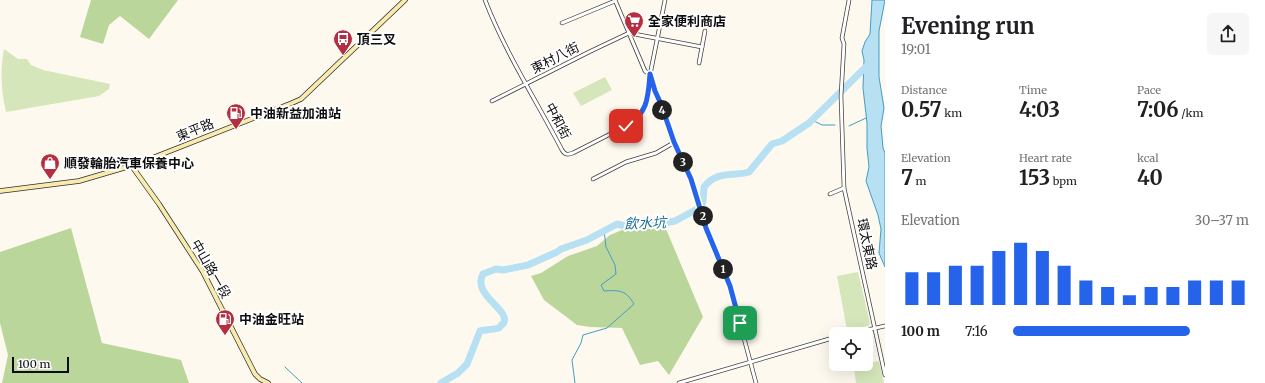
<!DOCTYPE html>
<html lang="en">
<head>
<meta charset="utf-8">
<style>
	body { margin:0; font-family:Merriweather,"Noto Sans TC",serif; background:#f6f6f6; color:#202124; height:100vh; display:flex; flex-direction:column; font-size:15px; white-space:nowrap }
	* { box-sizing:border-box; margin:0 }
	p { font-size:13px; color:#757577 }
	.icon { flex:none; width:22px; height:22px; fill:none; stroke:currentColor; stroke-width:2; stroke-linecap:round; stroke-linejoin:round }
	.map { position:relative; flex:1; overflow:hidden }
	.drawer { display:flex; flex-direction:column; background:#fff; width:380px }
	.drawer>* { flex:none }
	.fabs { position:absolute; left:829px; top:327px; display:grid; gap:8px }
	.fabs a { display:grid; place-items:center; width:44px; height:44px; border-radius:6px; background:#fff; box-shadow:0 4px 16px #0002; font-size:20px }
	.scale { position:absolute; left:12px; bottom:10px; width:57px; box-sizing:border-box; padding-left:4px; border:2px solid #0d0d0d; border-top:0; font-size:11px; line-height:14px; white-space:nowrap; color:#0d0d0d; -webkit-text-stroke:3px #fff; paint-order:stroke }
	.pin { position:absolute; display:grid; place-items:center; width:34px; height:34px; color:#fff; margin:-17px; border-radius:8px; box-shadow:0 2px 6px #0006 }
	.km { position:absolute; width:20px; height:20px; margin:-10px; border-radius:50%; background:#222; color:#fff; font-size:11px; line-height:20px; text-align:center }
	.round { display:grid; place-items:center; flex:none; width:42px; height:42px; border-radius:6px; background:#f6f6f6 }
	.overview { display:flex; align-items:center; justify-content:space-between; height:68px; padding:0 16px }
	h1 { font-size:22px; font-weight:700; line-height:30px }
	.figures { display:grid; grid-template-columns:repeat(3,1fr); gap:6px; height:68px; padding:4px 16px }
	.figures div { display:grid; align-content:center }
	.figures b { font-size:20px; font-weight:700 }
	.figures small { font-size:11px; font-weight:400 }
	.figures p { font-size:11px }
	.chart { height:112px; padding:8px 16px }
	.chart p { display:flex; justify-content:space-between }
	.chart svg { width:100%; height:72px; margin-top:4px; stroke:#2563eb; stroke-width:6 }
	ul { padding:0 16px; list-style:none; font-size:13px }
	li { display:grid; grid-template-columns:64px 48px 1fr; align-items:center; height:30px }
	li i { height:10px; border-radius:5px; background:#2563eb }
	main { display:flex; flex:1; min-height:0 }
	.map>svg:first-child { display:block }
	.green { fill:#d5e6bb }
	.forest { fill:#bbd69b }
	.water { fill:#b7e1f2; stroke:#439dc4 }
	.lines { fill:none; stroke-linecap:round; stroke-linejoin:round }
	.stream { stroke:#439dc4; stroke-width:1 }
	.river { stroke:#b7e1f2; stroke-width:7 }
	.street-casing { stroke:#404040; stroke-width:4.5 }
	.secondary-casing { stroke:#2f2f2f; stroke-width:5.5 }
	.street { stroke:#fff; stroke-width:3 }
	.secondary { stroke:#f9eaae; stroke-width:4 }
	.route-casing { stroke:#fff; stroke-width:8 }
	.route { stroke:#2563eb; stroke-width:5 }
	.labels { text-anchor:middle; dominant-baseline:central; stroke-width:4; stroke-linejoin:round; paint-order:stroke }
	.poi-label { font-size:13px; font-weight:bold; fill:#0d0d0d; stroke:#fff; text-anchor:start }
	.street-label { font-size:13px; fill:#0d0d0d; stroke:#fff }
	.water-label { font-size:14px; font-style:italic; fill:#1f6e96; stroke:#fff }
</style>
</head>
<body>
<main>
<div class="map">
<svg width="885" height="383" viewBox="0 0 885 383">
	<rect width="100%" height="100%" fill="#fef9ef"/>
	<!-- green -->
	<g class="green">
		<path d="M 4,49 L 18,59 L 27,59 L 31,65 L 43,70 L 110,84 L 109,89 L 99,96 L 6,112 C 1,89 0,72 4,49 Z"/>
		<polygon points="605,77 612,90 581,106 573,93"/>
		<polygon points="858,272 870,323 868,326 847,330 837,276"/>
		<polygon points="879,361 884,383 856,383 854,367"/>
	</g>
	<!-- forest -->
	<g class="forest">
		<polygon points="91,0 178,0 149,39 120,16 109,25 103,44 80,37"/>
		<polygon points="71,228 102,343 181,360 189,383 2,383 8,355 0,323 0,252"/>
		<polygon points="643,229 666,229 703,317 669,375 658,361 640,365 622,328 590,327 577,325 544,300 531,276 541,273 568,256 597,246 610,235 622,230"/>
	</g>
	<!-- water -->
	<polygon class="water" points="872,0 885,0 879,31 879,77 884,108 881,126 883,148 885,153 885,267 879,253 881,229 878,215 866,181 869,167 867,148 867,123 863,88 864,60 862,51 865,42 870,34"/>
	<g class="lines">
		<!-- stream -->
		<g class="stream">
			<polyline points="812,120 822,125 835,125"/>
			<polyline points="849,126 866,118"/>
			<polyline points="285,367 302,383"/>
			<path d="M 575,383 L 572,360 L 581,343 L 583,335 L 607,328 L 634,304 C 626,290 619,290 604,291 L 601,285 L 616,274 L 615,265 L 606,247 L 604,230"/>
		</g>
		<!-- river -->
		<path class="river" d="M 441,383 L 458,373 L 467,364 L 480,331 C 484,330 496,329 499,328 C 499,328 502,324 503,324 C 513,311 471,295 483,274 L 496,269 L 503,270 L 528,265 L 557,252 L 561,249 L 587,240 L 617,224 L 625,226 L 660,224 L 675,221 L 701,207 L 703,201 L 704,187 C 717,170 733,177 749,172 L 772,144 L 782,141 L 809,123 L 871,62"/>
		<!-- street casing -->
		<g class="street-casing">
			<g id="street">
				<path d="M 485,0 C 505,52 536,100 562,150 C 565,155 568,155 573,153 L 626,126 L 640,116 L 645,107 L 650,75 L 665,0"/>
				<polyline points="615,0 645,71 650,75 655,91 661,104 675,142 691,179 706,228 730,286 756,383"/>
				<polyline points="562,23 615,1"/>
				<polyline points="699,63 705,31"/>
				<polyline points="492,101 591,51 629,33 702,47"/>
				<polyline points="593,179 626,162 656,153 675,142"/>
				<polyline points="844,188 841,96 844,44 842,38 849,0"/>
				<polyline points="830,194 844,188 885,375"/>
				<polyline points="849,334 885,326"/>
				<polyline points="679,383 836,337"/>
			</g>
		</g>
		<!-- secondary casing -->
		<g class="secondary-casing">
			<g id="secondary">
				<polyline points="131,165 159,204 203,272 255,374 260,379 268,383"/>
				<polyline points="0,191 79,181 137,164 292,103 301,99 405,0"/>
			</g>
		</g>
		<!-- street -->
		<use href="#street" class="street"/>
		<!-- secondary -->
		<use href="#secondary" class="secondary"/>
	</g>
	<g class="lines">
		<!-- route casing -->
		<g class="route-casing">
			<path id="route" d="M 626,126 C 648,113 648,98 650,74 L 655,91 L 661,104 L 674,142 L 691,179 L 706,228 L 730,286 L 740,323"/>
		</g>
		<!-- route -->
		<use href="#route" class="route"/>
	</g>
	<!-- icons -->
	<defs>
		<g id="supermarket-pin" transform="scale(1)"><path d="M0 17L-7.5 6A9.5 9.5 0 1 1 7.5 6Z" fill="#b42f42" stroke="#fff"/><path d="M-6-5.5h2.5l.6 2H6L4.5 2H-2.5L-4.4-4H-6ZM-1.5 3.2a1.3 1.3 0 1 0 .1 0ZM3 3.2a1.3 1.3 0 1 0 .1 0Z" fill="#fff"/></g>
		<g id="bus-pin" transform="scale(1)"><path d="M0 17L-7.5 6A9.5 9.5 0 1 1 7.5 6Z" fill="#b42f42" stroke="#fff"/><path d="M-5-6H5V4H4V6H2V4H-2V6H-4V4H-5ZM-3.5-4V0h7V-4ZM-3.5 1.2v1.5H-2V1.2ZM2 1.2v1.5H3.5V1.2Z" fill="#fff"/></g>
		<g id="fuel-pin" transform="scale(1)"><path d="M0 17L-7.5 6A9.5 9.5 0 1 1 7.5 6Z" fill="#b42f42" stroke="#fff"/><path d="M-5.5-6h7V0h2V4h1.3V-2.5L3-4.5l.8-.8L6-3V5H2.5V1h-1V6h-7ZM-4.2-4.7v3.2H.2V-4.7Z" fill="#fff"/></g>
		<g id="shop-pin" transform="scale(1)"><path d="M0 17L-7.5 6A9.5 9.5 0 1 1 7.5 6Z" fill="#b42f42" stroke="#fff"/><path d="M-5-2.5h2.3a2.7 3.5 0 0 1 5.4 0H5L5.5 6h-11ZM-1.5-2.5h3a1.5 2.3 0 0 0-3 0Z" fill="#fff"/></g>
	</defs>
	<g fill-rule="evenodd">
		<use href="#supermarket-pin" x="634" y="21"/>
		<use href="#bus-pin" x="343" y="39"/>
		<use href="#fuel-pin" x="236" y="113"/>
		<use href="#shop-pin" x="50" y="163"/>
		<use href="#fuel-pin" x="225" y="319"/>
	</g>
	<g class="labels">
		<!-- poi labels -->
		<g class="poi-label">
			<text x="648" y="21">全家便利商店</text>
			<text x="357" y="39">頂三叉</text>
			<text x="250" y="113">中油新益加油站</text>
			<text x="64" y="163">順發輪胎汽車保養中心</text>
			<text x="239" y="319">中油金旺站</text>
		</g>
		<!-- street labels -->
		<g class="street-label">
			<text transform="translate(555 58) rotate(-27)">東村八街</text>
			<text transform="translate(558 121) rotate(62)">中和街</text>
			<text transform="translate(195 130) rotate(-22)">東平路</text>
			<text transform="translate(867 244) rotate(78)">環太東路</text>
			<text transform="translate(211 269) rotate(60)">中山路一段</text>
		</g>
		<!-- water labels -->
		<g class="water-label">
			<text transform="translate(645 223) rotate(-2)">飲水坑</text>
		</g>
	</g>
</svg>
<div class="fabs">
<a><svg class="icon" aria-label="locate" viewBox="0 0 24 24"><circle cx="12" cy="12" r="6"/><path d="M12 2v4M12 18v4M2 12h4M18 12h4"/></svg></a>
</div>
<div class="scale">100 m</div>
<div class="pin" style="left:740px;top:323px;background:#1e9e55"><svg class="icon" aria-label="arrive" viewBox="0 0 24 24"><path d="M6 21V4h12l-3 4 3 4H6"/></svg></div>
<div class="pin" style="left:626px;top:126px;background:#d93025"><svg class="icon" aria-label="check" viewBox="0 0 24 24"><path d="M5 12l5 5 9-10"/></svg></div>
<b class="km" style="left:723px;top:269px">1</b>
<b class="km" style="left:703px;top:216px">2</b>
<b class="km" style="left:683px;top:162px">3</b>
<b class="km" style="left:662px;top:110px">4</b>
</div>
<section class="drawer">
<div class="overview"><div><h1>Evening run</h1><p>19:01</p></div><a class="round"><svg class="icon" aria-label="share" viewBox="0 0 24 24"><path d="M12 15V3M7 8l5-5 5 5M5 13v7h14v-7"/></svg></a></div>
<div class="figures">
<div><p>Distance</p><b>0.57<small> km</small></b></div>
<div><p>Time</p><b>4:03</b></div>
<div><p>Pace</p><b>7:06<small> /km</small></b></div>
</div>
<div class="figures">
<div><p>Elevation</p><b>7<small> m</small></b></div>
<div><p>Heart rate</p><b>153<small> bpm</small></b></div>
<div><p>kcal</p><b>40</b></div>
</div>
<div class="chart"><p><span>Elevation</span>30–37 m</p>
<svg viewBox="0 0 160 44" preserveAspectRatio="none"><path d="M5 44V24M15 44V24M25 44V20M35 44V20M45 44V11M55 44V6M65 44V11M75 44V20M85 44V29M95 44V33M105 44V38M115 44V33M125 44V33M135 44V29M145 44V29M155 44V29"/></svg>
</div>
<ul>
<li><b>100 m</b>7:16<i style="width:75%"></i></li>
</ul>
</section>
</main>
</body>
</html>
